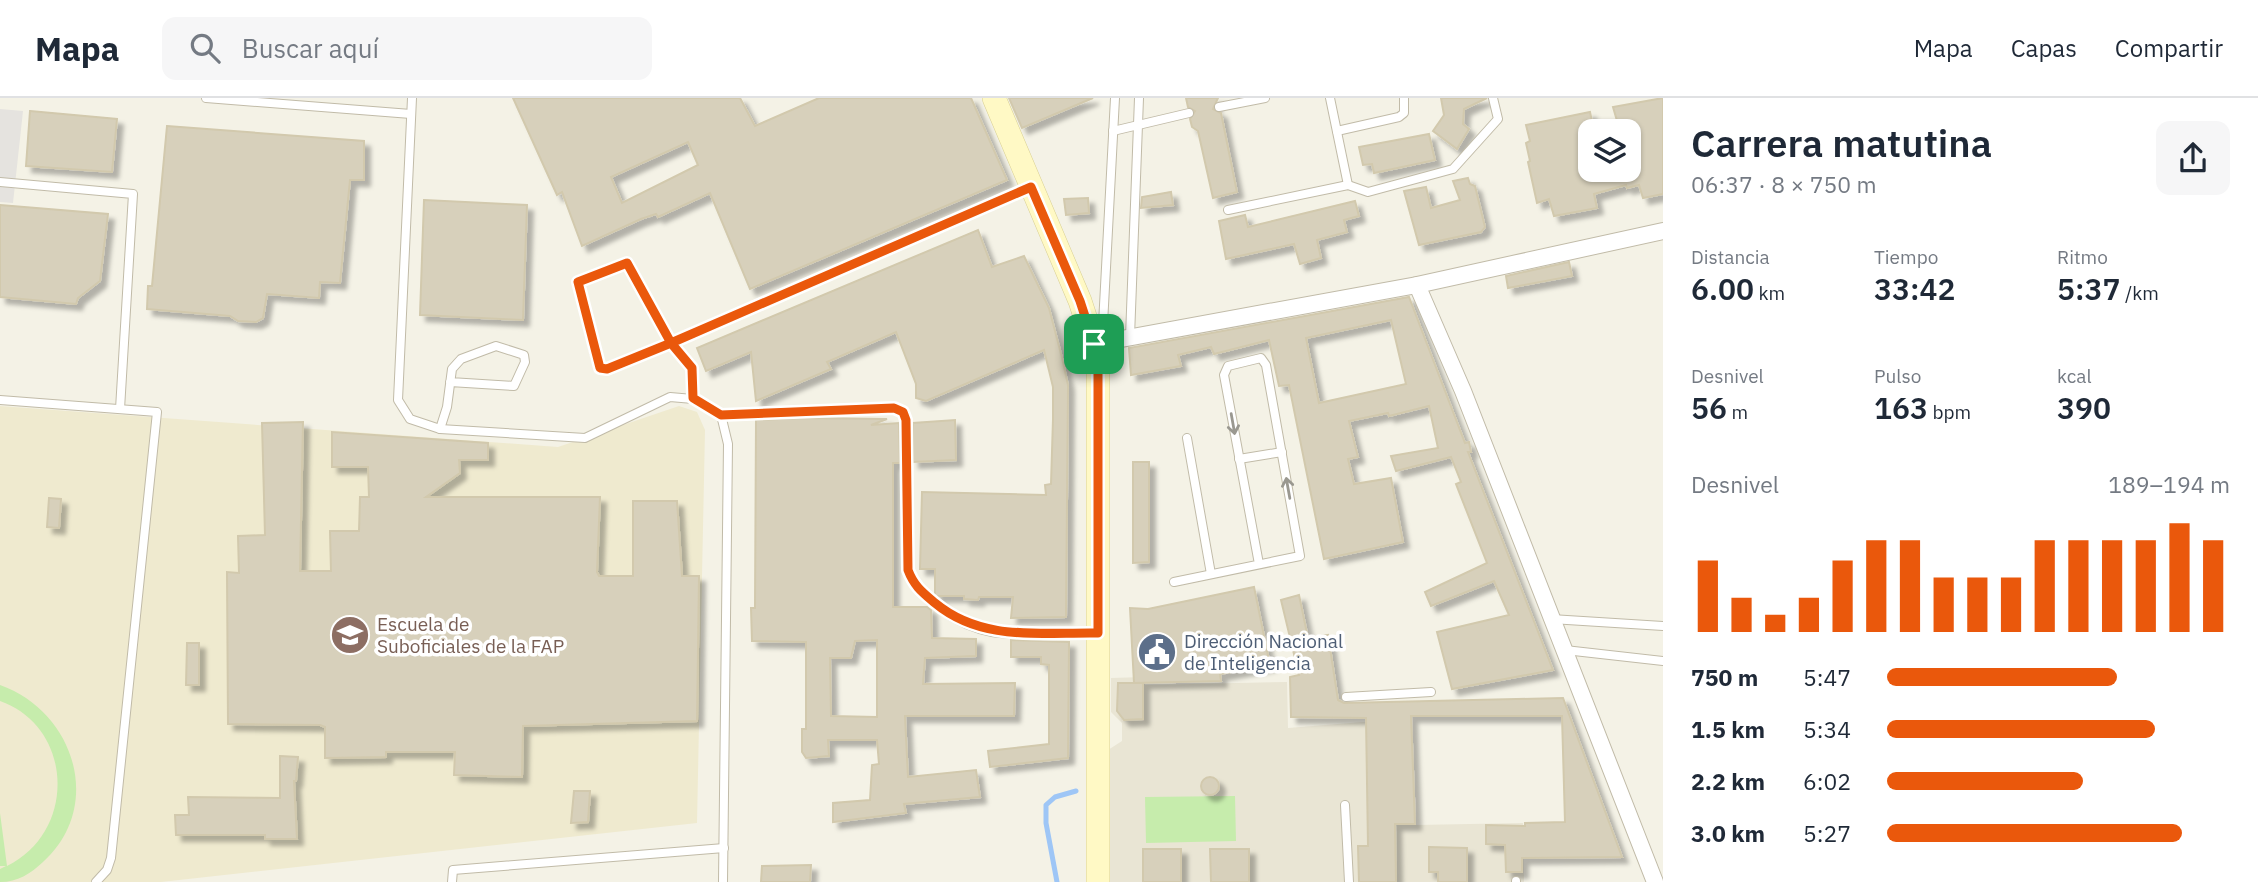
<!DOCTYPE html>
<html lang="es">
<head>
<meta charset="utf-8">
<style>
	body { margin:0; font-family:"IBM Plex Sans",sans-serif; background:#f6f6f7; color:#1f2937; height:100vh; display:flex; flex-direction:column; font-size:26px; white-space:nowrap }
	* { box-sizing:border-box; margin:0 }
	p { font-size:23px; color:#747a83 }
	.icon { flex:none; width:38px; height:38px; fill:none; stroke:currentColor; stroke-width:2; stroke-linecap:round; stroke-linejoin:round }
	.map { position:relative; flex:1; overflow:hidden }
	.side { display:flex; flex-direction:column; background:#fff; width:595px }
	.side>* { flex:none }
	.controls { position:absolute; left:1578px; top:21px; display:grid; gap:14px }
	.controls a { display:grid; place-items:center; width:63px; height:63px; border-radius:14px; background:#fff; box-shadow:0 2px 5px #0004; font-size:35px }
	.pin { position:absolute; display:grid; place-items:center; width:60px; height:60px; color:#fff; margin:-30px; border-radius:14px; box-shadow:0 4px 10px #0006 }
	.round { display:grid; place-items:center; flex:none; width:74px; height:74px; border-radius:14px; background:#f6f6f7 }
	.summary { display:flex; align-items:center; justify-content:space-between; height:119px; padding:0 28px }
	h1 { font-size:38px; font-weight:600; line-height:52px }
	.metrics { display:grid; grid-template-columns:repeat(3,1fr); gap:10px; height:119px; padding:7px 28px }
	.metrics div { display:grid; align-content:center }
	.metrics b { font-size:30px; font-weight:600 }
	.metrics small { font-size:19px; font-weight:400 }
	.metrics p { font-size:19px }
	.chart { height:196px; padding:14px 28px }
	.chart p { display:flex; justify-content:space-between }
	.chart svg { width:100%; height:126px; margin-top:7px; stroke:#ea580c; stroke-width:6 }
	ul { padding:0 28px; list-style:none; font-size:23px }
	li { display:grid; grid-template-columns:112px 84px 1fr; align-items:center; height:52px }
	li i { height:18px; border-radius:9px; background:#ea580c }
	header { display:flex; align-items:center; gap:42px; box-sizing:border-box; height:98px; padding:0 35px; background:#fff; border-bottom:2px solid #e0e1e3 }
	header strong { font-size:33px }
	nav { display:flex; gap:38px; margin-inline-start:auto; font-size:24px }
	.search { width:490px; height:63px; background:#f6f6f7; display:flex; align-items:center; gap:18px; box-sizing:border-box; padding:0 24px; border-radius:14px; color:#747a83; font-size:26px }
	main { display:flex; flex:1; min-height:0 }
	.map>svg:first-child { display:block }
	.residential { fill:#e9e5d4 }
	.education { fill:#efeacf }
	.green { fill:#c6ecac }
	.parking { fill:#e5e3df }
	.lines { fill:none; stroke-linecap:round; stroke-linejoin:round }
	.stream { stroke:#9ec6f6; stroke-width:5 }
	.building { fill:#d7d0bb; stroke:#d2c9ad; stroke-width:2; fill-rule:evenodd; filter:url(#shadow) }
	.lane-casing { stroke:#c1bba8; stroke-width:10 }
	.street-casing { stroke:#c1bba8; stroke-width:18 }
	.secondary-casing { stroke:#d8cf92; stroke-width:24 }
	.lane { stroke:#fff; stroke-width:8 }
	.street { stroke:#fff; stroke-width:16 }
	.secondary { stroke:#fff9c5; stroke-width:23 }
	.oneway { stroke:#9a9890 }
	.route-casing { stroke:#fff; stroke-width:14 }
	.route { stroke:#ea580c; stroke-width:9 }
	.labels { text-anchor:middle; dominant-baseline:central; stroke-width:7; stroke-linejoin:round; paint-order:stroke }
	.education-label { font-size:19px; fill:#785e54; stroke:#fff; text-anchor:start }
	.service-label { font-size:19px; fill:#4e5e75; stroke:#fff; text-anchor:start }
</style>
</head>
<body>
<header>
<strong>Mapa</strong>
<div class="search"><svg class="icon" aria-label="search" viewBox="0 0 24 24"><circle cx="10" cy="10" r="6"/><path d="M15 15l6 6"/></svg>Buscar aquí</div>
<nav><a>Mapa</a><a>Capas</a><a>Compartir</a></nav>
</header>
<main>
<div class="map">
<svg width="1663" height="784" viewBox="0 0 1663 784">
	<defs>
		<filter id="shadow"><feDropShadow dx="6" dy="6" stdDeviation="2" flood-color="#0004"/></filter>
	</defs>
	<rect width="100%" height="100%" fill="#f4f2e6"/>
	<!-- residential -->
	<polygon class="residential" points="1144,579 1145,587 1287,584 1288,630 1412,620 1416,727 1523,725 1524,784 1108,784 1108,652 1122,643 1122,625 1111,614 1111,580"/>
	<!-- education -->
	<polygon class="education" points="0,308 558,349 679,308 697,314 705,332 697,725 161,784 0,784"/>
	<!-- green -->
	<g class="green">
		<path d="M 0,587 C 74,613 105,708 43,764 C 30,776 18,784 0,784 L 0,771 L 6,768 L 0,768 L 0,715 L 7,768 C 77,734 74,629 0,603 Z"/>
		<polygon points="1235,698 1236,743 1146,745 1145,699"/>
	</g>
	<!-- parking -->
	<polygon class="parking" points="0,11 23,13 13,105 0,104"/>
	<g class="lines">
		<!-- stream -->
		<polyline class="stream" points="1057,784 1046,725 1046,707 1055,699 1076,693"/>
	</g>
	<!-- building -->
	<g class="building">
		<path d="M 513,0 L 740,0 L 755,28 L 819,0 L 971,0 L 1007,82 L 750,191 L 710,95 L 658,119 L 656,116 L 641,121 L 582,148 L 562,94 L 557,97 ZM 688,44 L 698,67 L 622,105 L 611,79 Z"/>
		<polygon points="1009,0 1093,0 1022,30"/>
		<polygon points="1186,0 1218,0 1213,11 1221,15 1237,94 1213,100 1198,33 1192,29 1190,21 1195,13 1188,9"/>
		<polygon points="1441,0 1487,0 1464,11 1463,26 1469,31 1457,51 1433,33 1444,17"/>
		<polygon points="1663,0 1663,96 1643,100 1639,87 1627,90 1626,87 1594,96 1597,110 1554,118 1549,101 1537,105 1528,64 1530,63 1526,45 1530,43 1526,27 1590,14 1594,33 1591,33 1591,72 1629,72 1629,33 1620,33 1613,9"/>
		<polygon points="30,13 117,21 112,74 26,68"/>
		<polygon points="167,28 364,43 364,82 350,82 340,185 320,184 319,200 267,196 263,220 256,224 238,223 230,218 147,211 148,188 152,188"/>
		<polygon points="1429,36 1435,62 1374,75 1372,66 1363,67 1359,49"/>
		<polygon points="1468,80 1470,86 1475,88 1485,129 1481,134 1419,147 1404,93 1426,89 1431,110 1460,102 1453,83"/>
		<polygon points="1171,94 1173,107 1141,110 1142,99"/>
		<polygon points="1088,100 1089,115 1066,117 1064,101"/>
		<polygon points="424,102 527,107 523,222 420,217"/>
		<polygon points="1355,103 1359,118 1344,122 1347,134 1317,142 1321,160 1300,166 1294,146 1226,161 1219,123 1245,117 1248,129"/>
		<polygon points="0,107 108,116 100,183 78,200 76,206 0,199"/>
		<polygon points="978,132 992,169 1024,158 1049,210 1062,260 1068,287 1066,519 1011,520 1013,499 979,499 978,502 964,501 964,498 935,498 935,471 920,471 922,394 1046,397 1045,387 1051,386 1053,321 1053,289 1044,252 926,303 916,300 916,286 896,234 827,264 831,271 756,303 751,254 706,273 697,250"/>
		<polygon points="1569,164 1572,178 1508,190 1506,178"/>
		<path d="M 1409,199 L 1465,345 L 1469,344 L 1471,354 L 1468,354 L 1553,572 L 1452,591 L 1437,534 L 1509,517 L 1494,483 L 1431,508 L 1425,494 L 1487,465 L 1456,386 L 1461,384 L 1451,359 L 1396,373 L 1391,358 L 1438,350 L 1429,308 L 1389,318 L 1388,315 L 1349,323 L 1358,359 L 1348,361 L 1354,386 L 1391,380 L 1403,444 L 1324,461 L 1289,287 L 1279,288 L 1269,242 L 1214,256 L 1211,249 L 1178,257 L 1181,268 L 1131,277 L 1129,250 ZM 1391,222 L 1406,286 L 1319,305 L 1306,240 Z"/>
		<path d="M 802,320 L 887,321 L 871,327 L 899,325 L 900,365 L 893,365 L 893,509 L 927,509 L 931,512 L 932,540 L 976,541 L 976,558 L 925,560 L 923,586 L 1015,585 L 1014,618 L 905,618 L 908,679 L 976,672 L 980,699 L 904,706 L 906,715 L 833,724 L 833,705 L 870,702 L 872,667 L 879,666 L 877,642 L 828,642 L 829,658 L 806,660 L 802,654 L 802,631 L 806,631 L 806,544 L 752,543 L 751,510 L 755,510 L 756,322 ZM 877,542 L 877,619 L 831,618 L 830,560 L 851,560 L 855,543 Z"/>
		<polygon points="955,322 956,362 913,364 913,325"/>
		<polygon points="303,324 300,473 331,473 330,433 359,433 360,399 369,399 368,369 332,369 332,334 488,345 488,362 459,362 460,375 426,399 600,399 597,474 599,478 633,478 633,403 677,403 682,478 699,478 697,623 523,628 522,679 454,677 455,654 386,654 386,659 325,660 325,629 320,627 228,626 227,474 239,475 238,438 265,437 262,325"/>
		<polygon points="1133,364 1149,364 1149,464 1133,465"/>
		<polygon points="49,400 61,401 59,430 47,429"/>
		<polygon points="1254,489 1270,567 1220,576 1221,583 1134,585 1130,510 1148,511"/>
		<polygon points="1299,497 1308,540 1328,537 1338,602 1344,605 1563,600 1622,759 1522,760 1522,774 1506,774 1505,747 1486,746 1486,727 1525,728 1525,725 1565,724 1562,618 1411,618 1415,726 1395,726 1396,784 1359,784 1358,748 1368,748 1366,620 1291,619 1290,579 1299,577 1281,502"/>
		<polygon points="1011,542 1069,544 1068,660 990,669 988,653 1049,646 1049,567 1041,566 1041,559 1011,559"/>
		<polygon points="187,545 199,545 199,587 186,587"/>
		<polygon points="1118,585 1143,585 1143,621 1124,622 1117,613"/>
		<polygon points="280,658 298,659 296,683 294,683 297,741 265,741 265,737 176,737 175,717 189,717 188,699 280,700"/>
		<circle cx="1210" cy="688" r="9"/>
		<polygon points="574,693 590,693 588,724 571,725"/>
		<polygon points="1429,749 1467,750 1467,784 1438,784 1438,774 1429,774"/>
		<rect x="1143" y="751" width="38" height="33"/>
		<polygon points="1210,751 1249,751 1249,784 1211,784"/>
		<polygon points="811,767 810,784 761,784 762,768"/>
	</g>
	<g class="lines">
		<!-- lane casing -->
		<g class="lane-casing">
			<g id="lane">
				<polyline points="206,0 411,16"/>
				<path d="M 412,0 L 398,302 L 410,321 L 440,331 L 585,340 L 670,299 L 693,301 L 721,317 L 894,310 L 903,314 L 906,322 L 908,472 C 919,503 960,528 992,534 C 1020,539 1065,534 1096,535"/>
				<polyline points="1330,0 1348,87"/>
				<polyline points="1219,9 1265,0"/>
				<polyline points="1113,33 1189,15"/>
				<polyline points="1337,33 1399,19 1404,15 1404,0"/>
				<polyline points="0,84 133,96 120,311"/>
				<polyline points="1228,112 1348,87 1368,94 1453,71 1498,21 1493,0"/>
				<polyline points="1130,239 1139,0"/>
				<polyline points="1102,245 1115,0"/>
				<polyline points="693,301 692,270 671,245 627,165 578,184 596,261 600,270 607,271 1031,89"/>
				<polyline points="0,302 157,314 111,760 107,772 96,784"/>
				<polyline points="721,317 728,346 723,784"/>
				<polyline points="440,331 447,309 452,271 461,261 496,248 524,257 525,264 514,288 450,284"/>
				<polyline points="1187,340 1211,476"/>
				<polyline points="1239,361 1282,354"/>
				<polyline points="1174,484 1300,458 1266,267 1261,260 1228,268 1224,277 1259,466"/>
				<polyline points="1551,521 1663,528"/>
				<polyline points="1565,552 1663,563"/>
				<polyline points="1346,599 1431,594"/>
				<polyline points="1345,707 1349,784"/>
				<polyline points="1516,783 1516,784"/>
				<polyline points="452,784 453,772 724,750"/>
			</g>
		</g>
		<!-- street casing -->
		<g class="street-casing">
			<g id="street">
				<polyline points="1417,187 1463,293 1655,784"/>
				<polyline points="1094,246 1417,187 1663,133"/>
			</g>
		</g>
		<!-- secondary casing -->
		<g class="secondary-casing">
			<polyline id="secondary" points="994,0 1080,203 1094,246 1098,268 1098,784"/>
		</g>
		<!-- lane -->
		<use href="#lane" class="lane"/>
		<!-- street -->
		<use href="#street" class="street"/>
		<!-- secondary -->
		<use href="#secondary" class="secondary"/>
	</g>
	<!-- one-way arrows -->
	<defs><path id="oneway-shaft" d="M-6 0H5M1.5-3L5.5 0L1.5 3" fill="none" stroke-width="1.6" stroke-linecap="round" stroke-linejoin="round" transform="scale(1.75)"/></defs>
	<g class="oneway">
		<use href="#oneway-shaft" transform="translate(1233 326) rotate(80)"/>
		<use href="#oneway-shaft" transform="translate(1288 390) rotate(-100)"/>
	</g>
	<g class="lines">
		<!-- route casing -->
		<g class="route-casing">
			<path id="route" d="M 1094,246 L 1080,203 L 1031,89 L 671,245 L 627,165 L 578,184 L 600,270 L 607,271 L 671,245 L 692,270 L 693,300 L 721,317 L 894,310 L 903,314 L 906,322 L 908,472 C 914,488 922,494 935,505 C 982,544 1040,534 1098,535 L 1098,268 L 1094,246"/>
		</g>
		<!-- route -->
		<use href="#route" class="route"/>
	</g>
	<!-- icons -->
	<defs>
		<g id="university-disc" transform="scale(2.0125)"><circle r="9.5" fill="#8d6e63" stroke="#fff"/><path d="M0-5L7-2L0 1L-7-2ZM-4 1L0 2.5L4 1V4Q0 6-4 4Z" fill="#fff"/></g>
		<g id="civic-disc" transform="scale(2.0125)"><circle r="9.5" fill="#5c6f8a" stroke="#fff"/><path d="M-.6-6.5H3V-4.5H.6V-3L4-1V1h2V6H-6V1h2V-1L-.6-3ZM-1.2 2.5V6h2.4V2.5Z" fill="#fff"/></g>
	</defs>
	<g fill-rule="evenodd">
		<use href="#university-disc" x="350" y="537"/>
		<use href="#civic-disc" x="1157" y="554"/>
	</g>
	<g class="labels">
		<!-- education labels -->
		<g class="education-label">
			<text x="377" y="526">Escuela de<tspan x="377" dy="22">Suboficiales de la FAP</tspan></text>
		</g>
		<!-- service labels -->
		<g class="service-label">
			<text x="1184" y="543">Dirección Nacional<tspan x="1184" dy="22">de Inteligencia</tspan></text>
		</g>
	</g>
</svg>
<div class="controls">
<a><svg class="icon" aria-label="layers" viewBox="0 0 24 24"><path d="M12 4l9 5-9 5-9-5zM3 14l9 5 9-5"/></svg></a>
</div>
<div class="pin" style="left:1094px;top:246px;background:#1e9e55"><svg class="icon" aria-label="arrive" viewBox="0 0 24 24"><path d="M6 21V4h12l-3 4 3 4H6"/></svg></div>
</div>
<section class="side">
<div class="summary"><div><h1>Carrera matutina</h1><p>06:37 · 8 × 750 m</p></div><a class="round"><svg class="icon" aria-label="share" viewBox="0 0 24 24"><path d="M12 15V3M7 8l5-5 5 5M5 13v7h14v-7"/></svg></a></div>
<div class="metrics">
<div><p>Distancia</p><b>6.00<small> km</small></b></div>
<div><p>Tiempo</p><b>33:42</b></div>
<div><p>Ritmo</p><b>5:37<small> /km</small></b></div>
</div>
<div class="metrics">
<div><p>Desnivel</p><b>56<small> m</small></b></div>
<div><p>Pulso</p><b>163<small> bpm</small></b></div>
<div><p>kcal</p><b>390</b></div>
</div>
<div class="chart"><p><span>Desnivel</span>189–194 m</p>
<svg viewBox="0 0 160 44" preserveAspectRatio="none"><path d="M5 44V19M15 44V32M25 44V38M35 44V32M45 44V19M55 44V12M65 44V12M75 44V25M85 44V25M95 44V25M105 44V12M115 44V12M125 44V12M135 44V12M145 44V6M155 44V12"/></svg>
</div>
<ul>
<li><b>750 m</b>5:47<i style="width:67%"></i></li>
<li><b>1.5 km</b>5:34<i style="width:78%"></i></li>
<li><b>2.2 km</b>6:02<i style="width:57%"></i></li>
<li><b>3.0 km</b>5:27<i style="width:86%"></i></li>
</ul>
</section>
</main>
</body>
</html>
